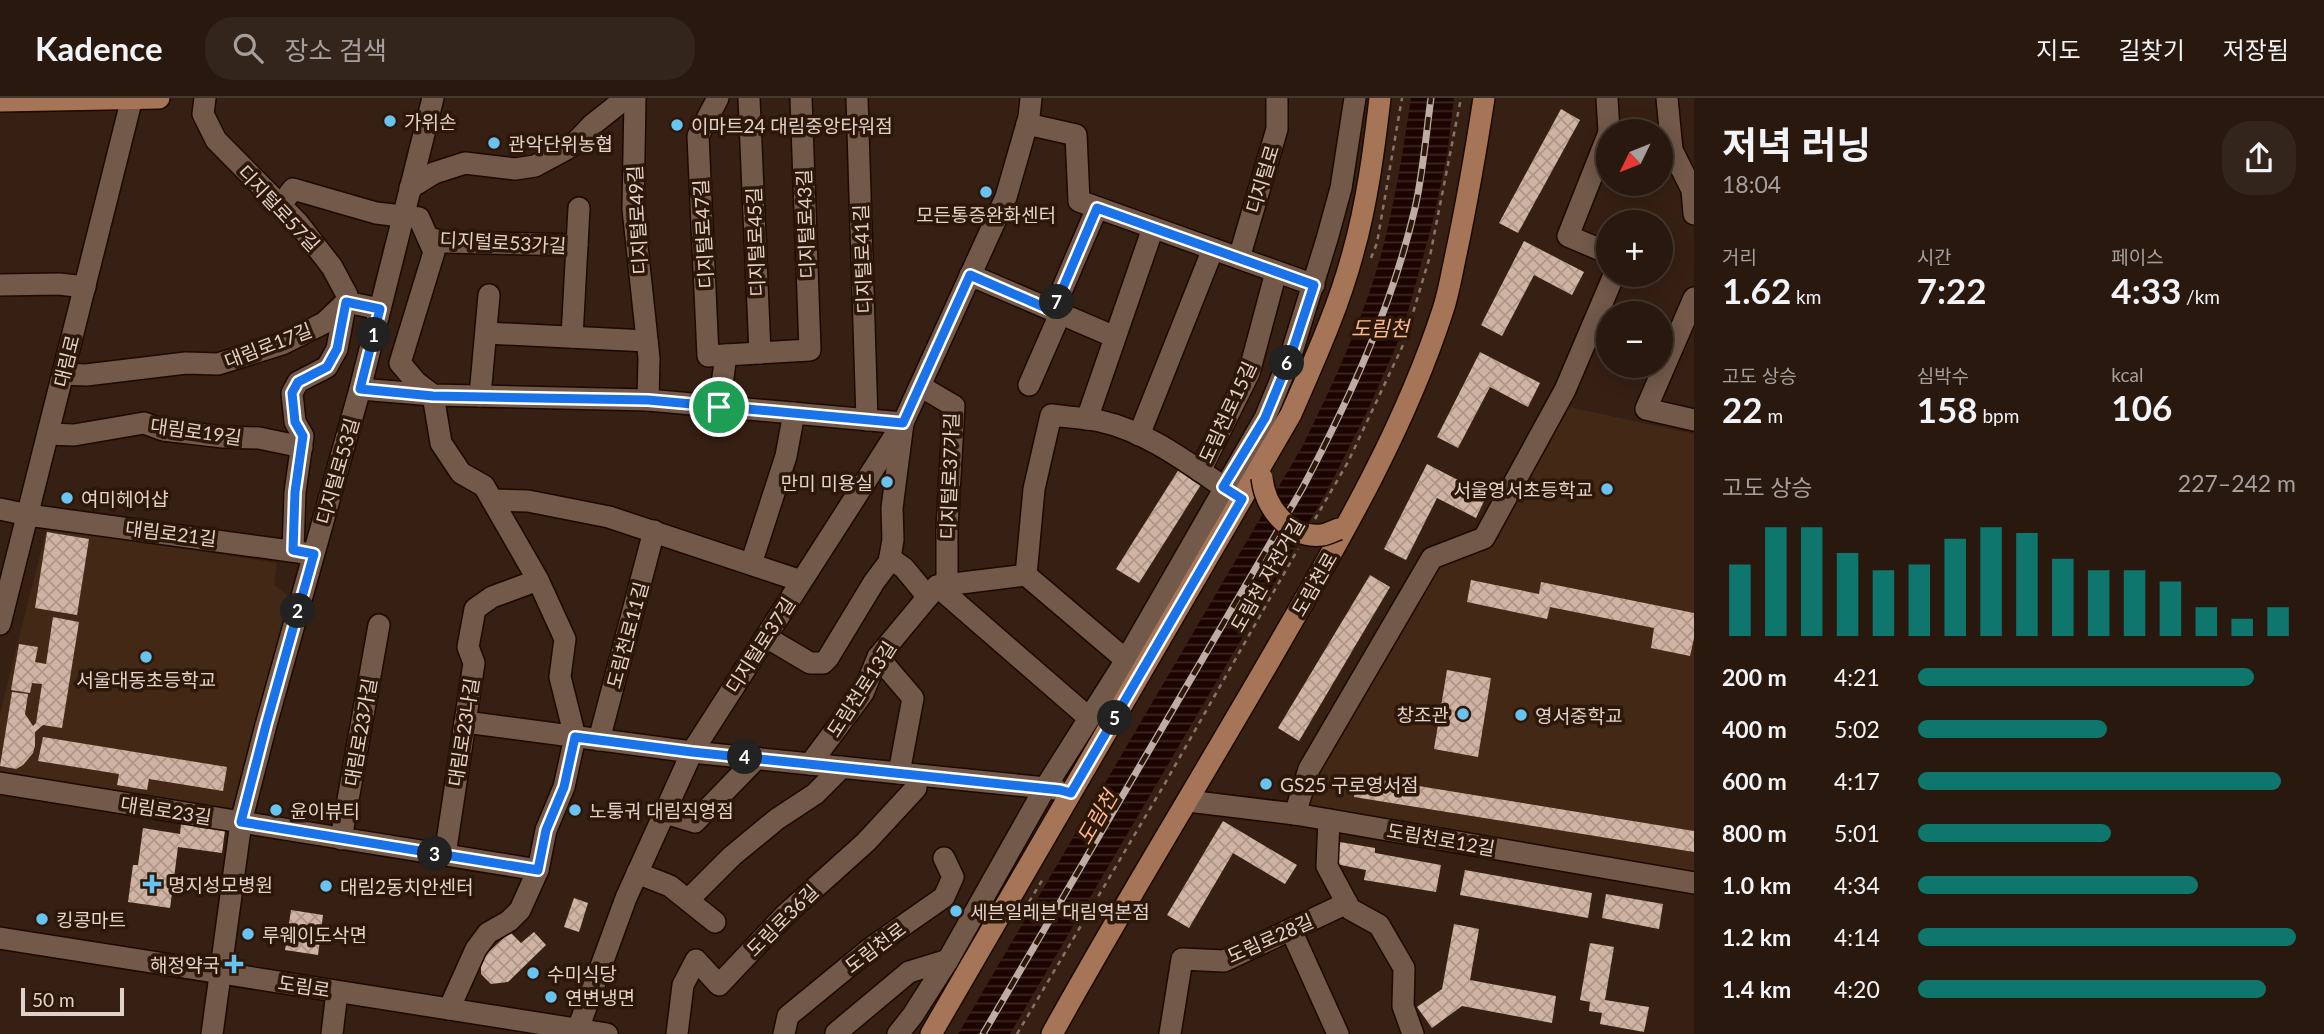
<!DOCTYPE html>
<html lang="ko">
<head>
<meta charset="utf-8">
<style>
	body { margin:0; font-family:Lato,"Noto Sans KR",sans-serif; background:#34251c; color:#f1f3f6; height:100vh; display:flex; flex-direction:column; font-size:26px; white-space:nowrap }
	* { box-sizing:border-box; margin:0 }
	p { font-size:23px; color:#a5a09e }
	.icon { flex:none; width:38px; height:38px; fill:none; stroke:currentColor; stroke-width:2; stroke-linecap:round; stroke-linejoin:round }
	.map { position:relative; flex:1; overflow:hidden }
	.drawer { display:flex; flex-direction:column; background:#28180e; width:630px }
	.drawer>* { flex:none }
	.needle { width:46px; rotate:227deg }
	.fabs { position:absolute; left:1596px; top:21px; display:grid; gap:14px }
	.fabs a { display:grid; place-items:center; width:77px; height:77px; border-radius:50%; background:#28180e; box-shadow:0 4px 18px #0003,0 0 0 2px #44372e; font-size:35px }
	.scale { position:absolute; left:21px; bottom:18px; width:103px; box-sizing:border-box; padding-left:7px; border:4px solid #e1d2ca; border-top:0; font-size:19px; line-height:24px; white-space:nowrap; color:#e1d2ca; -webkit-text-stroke:5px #2c1709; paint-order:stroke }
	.pin { position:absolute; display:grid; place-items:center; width:60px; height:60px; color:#fff; margin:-30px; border:4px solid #fff; border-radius:50%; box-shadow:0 2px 7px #0007 }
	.km { position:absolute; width:35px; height:35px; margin:-18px; border-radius:50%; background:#222; color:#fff; font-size:19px; line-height:35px; text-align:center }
	.round { display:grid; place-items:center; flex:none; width:74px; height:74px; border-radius:28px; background:#34251c }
	.summary { display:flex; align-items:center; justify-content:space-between; height:119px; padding:0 28px }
	h1 { font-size:38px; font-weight:700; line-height:52px }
	.figures { display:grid; grid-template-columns:repeat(3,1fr); gap:10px; height:119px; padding:7px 28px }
	.figures div { display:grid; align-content:center }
	.figures b { font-size:35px; font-weight:700 }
	.figures small { font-size:19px; font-weight:400 }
	.figures p { font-size:19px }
	.chart { height:196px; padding:14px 28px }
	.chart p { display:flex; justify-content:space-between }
	.chart svg { width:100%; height:126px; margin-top:7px; stroke:#0f766e; stroke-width:6 }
	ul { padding:0 28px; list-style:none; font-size:23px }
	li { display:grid; grid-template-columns:112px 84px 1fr; align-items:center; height:52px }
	li i { height:18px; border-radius:9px; background:#0f766e }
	header { display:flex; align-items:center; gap:42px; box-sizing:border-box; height:98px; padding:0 35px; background:#28180e; border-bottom:2px solid #44372e }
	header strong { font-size:33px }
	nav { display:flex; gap:38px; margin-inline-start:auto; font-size:24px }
	.search { width:490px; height:63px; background:#34251c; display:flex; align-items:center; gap:18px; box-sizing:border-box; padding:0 24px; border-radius:28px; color:#a5a09e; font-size:26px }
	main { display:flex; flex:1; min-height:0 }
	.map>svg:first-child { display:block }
	.built { fill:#442816 }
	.water { fill:url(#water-rules) }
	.building { fill:url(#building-cross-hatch) }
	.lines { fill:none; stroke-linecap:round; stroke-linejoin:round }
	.minor-casing { stroke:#1d0901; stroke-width:24 }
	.major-casing { stroke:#1d0901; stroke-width:24 }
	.path { stroke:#877469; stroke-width:2.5; stroke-dasharray:5 5; stroke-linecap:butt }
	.minor { stroke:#72594a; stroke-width:21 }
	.major { stroke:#a67558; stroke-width:21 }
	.rail-casing { stroke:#bdada4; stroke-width:7 }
	.rail { stroke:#2c1709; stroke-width:4.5; stroke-dasharray:13; stroke-linecap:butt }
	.major-bridge-casing { stroke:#1d0901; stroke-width:24; stroke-linecap:butt }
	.major-bridge { stroke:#a67558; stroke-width:21 }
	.route-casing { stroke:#fff; stroke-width:14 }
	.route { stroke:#1a73e8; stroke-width:9 }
	.poi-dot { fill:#69c3f1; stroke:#2c1709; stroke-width:2.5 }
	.labels { text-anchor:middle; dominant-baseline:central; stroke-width:7; stroke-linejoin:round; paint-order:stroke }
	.poi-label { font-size:19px; fill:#e1d2ca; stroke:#2c1709; text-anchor:start }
	.street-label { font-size:19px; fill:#e1d2ca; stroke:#2c1709 }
	.water-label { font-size:21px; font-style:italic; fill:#fdb98e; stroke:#2c1709 }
</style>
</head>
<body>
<header>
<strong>Kadence</strong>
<div class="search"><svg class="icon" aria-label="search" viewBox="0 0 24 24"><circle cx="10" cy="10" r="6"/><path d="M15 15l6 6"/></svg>장소 검색</div>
<nav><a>지도</a><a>길찾기</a><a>저장됨</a></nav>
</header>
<main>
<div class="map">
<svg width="1694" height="936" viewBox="0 0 1694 936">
	<defs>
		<pattern id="water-rules" width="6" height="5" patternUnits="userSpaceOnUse" patternTransform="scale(1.75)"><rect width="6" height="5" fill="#1c0400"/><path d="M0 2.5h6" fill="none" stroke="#3d2824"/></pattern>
		<pattern id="building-cross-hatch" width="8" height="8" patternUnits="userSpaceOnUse" patternTransform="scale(1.75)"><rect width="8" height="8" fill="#d0b3a2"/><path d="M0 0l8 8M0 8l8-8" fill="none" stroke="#ad9689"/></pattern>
	</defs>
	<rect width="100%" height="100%" fill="#362013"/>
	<!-- built -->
	<g class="built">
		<polygon points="1569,309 1694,336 1694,777 1305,712 1319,667 1437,465 1489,445"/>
		<polygon points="47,430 277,465 274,487 294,502 235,720 0,681 0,615"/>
	</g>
	<!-- water -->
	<path class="water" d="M 1411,0 L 1454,0 L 1447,57 L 1433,123 L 1402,235 L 1366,316 L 1326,395 L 1275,484 L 1010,936 L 958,936 L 1302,349 C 1330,292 1357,235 1376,174 C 1393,118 1402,59 1411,0 Z"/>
	<!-- building -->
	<g class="building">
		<polygon points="1561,11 1580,22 1518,135 1499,125"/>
		<polygon points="1524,143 1584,174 1572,197 1534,177 1502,238 1481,227"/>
		<polygon points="1480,254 1540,285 1528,309 1490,289 1458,350 1437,339"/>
		<polygon points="1427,366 1487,397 1476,420 1437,400 1406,462 1384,451"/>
		<polygon points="1179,371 1202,385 1139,485 1116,471"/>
		<polygon points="47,434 89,441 77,517 35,510"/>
		<polygon points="1370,477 1390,489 1299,643 1278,630"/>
		<polygon points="1471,482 1539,496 1541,484 1694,515 1694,540 1690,558 1651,550 1654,530 1550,509 1547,521 1467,504"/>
		<polygon points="53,519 79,524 62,630 43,627 35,634 35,648 33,655 23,667 16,671 0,668 12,594 28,596 25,616 33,628 36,625 42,586 32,585 30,595 11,592 19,546 38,549 35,564 46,566"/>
		<polygon points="1447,572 1491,580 1478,659 1434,651"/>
		<polygon points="43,639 227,669 223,693 149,681 147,692 117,687 119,676 38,663"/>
		<polygon points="1357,678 1694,733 1694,754 1354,699"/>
		<polygon points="1223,723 1297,767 1285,786 1233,755 1189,830 1167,817"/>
		<polygon points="181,726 225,732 222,755 178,749 170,810 128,804 133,767 138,767 143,730 180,736"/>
		<polygon points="1340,744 1375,750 1375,755 1441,767 1436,794 1364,782 1366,772 1336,766"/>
		<polygon points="1465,772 1592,795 1588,820 1460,797"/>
		<polygon points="1606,796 1663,806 1659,831 1602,820"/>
		<polygon points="574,800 588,805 579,834 564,829"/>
		<polygon points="291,812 323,817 318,857 285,852"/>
		<polygon points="1454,826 1479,831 1470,882 1556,898 1552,925 1462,908 1432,930 1417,909 1442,891"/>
		<polygon points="510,834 521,845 534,834 546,847 508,884 491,886 481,876 481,861"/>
		<polygon points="1590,845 1614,849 1605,902 1649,909 1644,934 1600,926 1602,915 1589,913 1590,904 1580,902"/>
	</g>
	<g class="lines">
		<!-- minor casing -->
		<g class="minor-casing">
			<g id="minor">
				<polyline points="205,0 203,16 216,42 298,125 332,169 347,197 337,251 327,269 298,284 292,295 295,324 303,338 295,394 293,452"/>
				<polyline points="635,0 633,111 649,260 648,302"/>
				<polyline points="718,0 698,38 708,258 810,252 801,0"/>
				<polyline points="749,0 760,255"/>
				<polyline points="857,0 867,322"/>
				<polyline points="1607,0 1609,33"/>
				<polyline points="1667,0 1672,52 1692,92 1694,116"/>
				<polyline points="1027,26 1076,37 1079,103 1314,187"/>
				<polyline points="1608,37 1568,138 1608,155"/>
				<polyline points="410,90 434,75 465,65 515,71 535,68 572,48 592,27 626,0"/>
				<polyline points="280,108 293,91 376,115 419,120 434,154 400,265 416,284 433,297 441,345 461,375 484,388 538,482 565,541 560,579 575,639 564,689 546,732 538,772 520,812 509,823 488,835 476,851 449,911"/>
				<polyline points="428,140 445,144 577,147"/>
				<polyline points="1239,160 1277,31 1277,0"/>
				<polyline points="970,177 1115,239"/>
				<polyline points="0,187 59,186 85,189"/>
				<polyline points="1694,200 1646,311 1694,322"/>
				<polyline points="1053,213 1097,110"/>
				<polyline points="486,235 647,243"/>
				<polyline points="572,239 579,110"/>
				<polyline points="63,276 86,277 186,265 218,266 282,246 324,225 346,204 380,211"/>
				<polyline points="1029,287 1060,216"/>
				<polyline points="920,288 954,308 947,430 947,487"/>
				<polyline points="360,291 433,297 648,302 903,325 892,410 893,442 889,464 874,484 828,560 823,565 810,565 766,539"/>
				<polyline points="480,298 489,197"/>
				<polyline points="719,309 726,257"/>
				<polyline points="1087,321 1153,130"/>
				<polyline points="48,336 74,337 144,325 163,332 223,339 259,340 302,349"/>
				<polyline points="1139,337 1213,151"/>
				<polyline points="1200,373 1249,275 1276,174"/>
				<polyline points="492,402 528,403 609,419 801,483"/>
				<polyline points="0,411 28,417 305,455"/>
				<polyline points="890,460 904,470 928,499"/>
				<polyline points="751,466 786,358 794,315"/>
				<polyline points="1026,477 1126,562"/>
				<polyline points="937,488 1089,620"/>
				<polyline points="0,526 132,0"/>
				<polyline points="878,559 913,600 899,675"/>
				<polyline points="465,624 692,654 1056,691"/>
				<polyline points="599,642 654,433"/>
				<path d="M 810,666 L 863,595 L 878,559 L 937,488 L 1026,477 L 1034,391 L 1051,317 C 1067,319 1084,320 1100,323 C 1150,334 1193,369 1234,396"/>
				<polyline points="0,685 538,772"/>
				<polyline points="1188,703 1295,716 1694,785"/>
				<polyline points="665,715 695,724 757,660"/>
				<polyline points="1295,716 1309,671 1432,460 1484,440 1565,292 1614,177"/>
				<polyline points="1329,722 1327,768 1350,811 1379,827 1404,870 1403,908 1413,936"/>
				<polyline points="341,741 379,527"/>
				<polyline points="445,757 474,565 468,549 475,511 492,499 538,482"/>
				<polyline points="637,775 670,788 715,824"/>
				<polyline points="688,802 732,758 777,721 815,696 842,669"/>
				<polyline points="1291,832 1338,936"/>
				<polyline points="0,840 607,936"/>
				<polyline points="578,931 626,800 692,654 903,325 1006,99 1029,19 1031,0"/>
				<polyline points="836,935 909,874 948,862"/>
				<polyline points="212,936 241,724 266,627 360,291 433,0"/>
				<polyline points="332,936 337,894"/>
				<polyline points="677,936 683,887 696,862 719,887 786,816 866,744 916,690 915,677"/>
				<polyline points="784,936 788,918 871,850 944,799 953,779 944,760"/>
				<polyline points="898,936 913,917 948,862 1045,690 1126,562 1265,320 1291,257 1327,141 1341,90 1355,0"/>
				<polyline points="1170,936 1182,861 1224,863 1347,805"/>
			</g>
		</g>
		<!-- major casing -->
		<g class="major-casing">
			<g id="major">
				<polyline points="0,3 159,0"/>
				<path d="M 931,936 L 1291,316 C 1314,263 1338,211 1353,155 C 1367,105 1374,52 1380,0"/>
				<path d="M 1052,936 C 1127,800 1209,669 1286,534 C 1346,431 1406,326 1443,212 C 1449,194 1452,174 1456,156 C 1467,104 1476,52 1484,0"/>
			</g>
		</g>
		<!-- path -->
		<g class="path">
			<polyline points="1371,160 1377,145 1402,0"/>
			<polyline points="1315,421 1348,364 1404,245 1430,158 1461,0"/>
			<polyline points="1029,804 1044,779"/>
			<polyline points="1017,936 1164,687 1298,451"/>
		</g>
		<!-- minor -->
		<use href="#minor" class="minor"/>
		<!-- major -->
		<use href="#major" class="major"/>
		<!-- rail casing -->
		<g class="rail-casing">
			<path id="rail" d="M 983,936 L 1302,391 C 1349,302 1392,209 1415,110 C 1423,75 1426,36 1431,0"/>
		</g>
		<!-- rail -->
		<use href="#rail" class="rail"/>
		<!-- major-bridge casing -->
		<g class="major-bridge-casing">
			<path id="major-bridge" d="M 1262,380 C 1265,409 1289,441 1322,437 C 1328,436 1333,433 1339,431"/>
		</g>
		<!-- major-bridge -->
		<use href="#major-bridge" class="major-bridge"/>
	</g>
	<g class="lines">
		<!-- route casing -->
		<g class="route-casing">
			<polygon id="route" points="1097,110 1314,187 1291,257 1265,320 1223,389 1242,401 1071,695 1060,692 692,654 575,639 564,689 546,732 538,772 241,724 266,627 314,456 293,452 295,394 303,338 295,324 292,295 298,284 327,269 337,251 346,204 380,211 360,291 433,298 648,302 903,325 970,177 1053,213"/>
		</g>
		<!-- route -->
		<use href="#route" class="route"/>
	</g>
	<!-- markers -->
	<g class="poi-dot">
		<circle cx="390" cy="23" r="7"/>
		<circle cx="677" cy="27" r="7"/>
		<circle cx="494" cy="45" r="7"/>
		<circle cx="986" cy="94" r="7"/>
		<circle cx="887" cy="384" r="7"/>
		<circle cx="1607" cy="391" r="7"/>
		<circle cx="67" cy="400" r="7"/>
		<circle cx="146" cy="559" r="7"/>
		<circle cx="1463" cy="616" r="7"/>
		<circle cx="1521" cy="617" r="7"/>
		<circle cx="1266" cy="686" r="7"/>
		<circle cx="276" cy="712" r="7"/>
		<circle cx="575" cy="712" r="7"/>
		<path d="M148.5 775.5h7v7h7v7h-7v7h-7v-7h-7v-7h7z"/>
		<circle cx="326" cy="788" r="7"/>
		<circle cx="956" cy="813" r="7"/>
		<circle cx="42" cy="821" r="7"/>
		<circle cx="248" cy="836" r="7"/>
		<path d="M230.5 855.5h7v7h7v7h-7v7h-7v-7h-7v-7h7z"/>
		<circle cx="533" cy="875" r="7"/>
		<circle cx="551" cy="899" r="7"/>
	</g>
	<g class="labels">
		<!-- poi labels -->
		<g class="poi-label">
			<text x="404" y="23">가위손</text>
			<text x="691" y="27">이마트24 대림중앙타워점</text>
			<text x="508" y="45">관악단위농협</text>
			<text x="986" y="116" text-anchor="middle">모든통증완화센터</text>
			<text x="873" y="384" text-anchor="end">만미 미용실</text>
			<text x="1593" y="391" text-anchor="end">서울영서초등학교</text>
			<text x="81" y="400">여미헤어샵</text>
			<text x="146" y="581" text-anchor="middle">서울대동초등학교</text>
			<text x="1449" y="616" text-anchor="end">창조관</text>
			<text x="1535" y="617">영서중학교</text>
			<text x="1280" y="686">GS25 구로영서점</text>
			<text x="290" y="712">윤이뷰티</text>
			<text x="589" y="712">노퉁궈 대림직영점</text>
			<text x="168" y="786">명지성모병원</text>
			<text x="340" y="788">대림2동치안센터</text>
			<text x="970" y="813">세븐일레븐 대림역본점</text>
			<text x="56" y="821">킹콩마트</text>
			<text x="262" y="836">루웨이도삭면</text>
			<text x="220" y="866" text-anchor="end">해정약국</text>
			<text x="547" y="875">수미식당</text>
			<text x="565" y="899">연변냉면</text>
		</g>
		<!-- street labels -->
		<g class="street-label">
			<text transform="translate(1262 81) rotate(-73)">디지털로</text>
			<text transform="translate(279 110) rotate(47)">디지털로57길</text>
			<text transform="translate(637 122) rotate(-93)">디지털로49길</text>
			<text transform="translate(805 126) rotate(-92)">디지털로43길</text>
			<text transform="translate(703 136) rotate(-93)">디지털로47길</text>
			<text transform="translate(503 144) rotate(3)">디지털로53가길</text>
			<text transform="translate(755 144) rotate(-92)">디지털로45길</text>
			<text transform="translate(862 161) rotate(-92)">디지털로41길</text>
			<text transform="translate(268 247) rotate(-21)">대림로17길</text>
			<text transform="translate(66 263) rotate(-76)">대림로</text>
			<text transform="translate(1227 314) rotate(-65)">도림천로15길</text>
			<text transform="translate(196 333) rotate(8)">대림로19길</text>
			<text transform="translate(337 373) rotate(-74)">디지털로53길</text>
			<text transform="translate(949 378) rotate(-88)">디지털로37가길</text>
			<text transform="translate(171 435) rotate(7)">대림로21길</text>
			<text transform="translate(1267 477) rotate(-60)">도림천 자전거길</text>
			<text transform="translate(1314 486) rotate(-60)">도림천로</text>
			<text transform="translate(627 537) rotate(-75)">도림천로11길</text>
			<text transform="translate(760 547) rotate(-57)">디지털로37길</text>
			<text transform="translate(861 591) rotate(-57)">도림천로13길</text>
			<text transform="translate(360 634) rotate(-80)">대림로23가길</text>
			<text transform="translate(463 634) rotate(-81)">대림로23나길</text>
			<text transform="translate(166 712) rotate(9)">대림로23길</text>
			<text transform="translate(1441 741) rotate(10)">도림천로12길</text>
			<text transform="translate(782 822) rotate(-45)">도림로36길</text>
			<text transform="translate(1270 840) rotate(-24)">도림로28길</text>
			<text transform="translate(875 849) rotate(-37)">도림천로</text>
			<text transform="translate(304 888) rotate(9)">도림로</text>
		</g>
		<!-- water labels -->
		<g class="water-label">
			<text x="1380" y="229">도림천</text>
			<text transform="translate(1096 719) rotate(-60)">도림천</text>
		</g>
	</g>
</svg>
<div class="fabs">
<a><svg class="needle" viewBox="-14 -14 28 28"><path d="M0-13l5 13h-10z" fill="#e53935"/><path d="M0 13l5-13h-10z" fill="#a5a09e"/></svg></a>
<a>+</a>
<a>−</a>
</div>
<div class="scale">50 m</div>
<div class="pin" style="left:719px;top:309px;background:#1e9e55"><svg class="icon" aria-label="arrive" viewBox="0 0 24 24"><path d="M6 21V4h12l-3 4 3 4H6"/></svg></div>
<b class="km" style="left:374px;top:237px">1</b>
<b class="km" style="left:298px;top:513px">2</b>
<b class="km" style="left:435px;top:756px">3</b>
<b class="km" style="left:745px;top:659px">4</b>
<b class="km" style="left:1115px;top:620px">5</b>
<b class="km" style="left:1287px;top:265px">6</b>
<b class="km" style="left:1057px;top:204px">7</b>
</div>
<section class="drawer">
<div class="summary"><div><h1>저녁 러닝</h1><p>18:04</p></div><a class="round"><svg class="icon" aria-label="share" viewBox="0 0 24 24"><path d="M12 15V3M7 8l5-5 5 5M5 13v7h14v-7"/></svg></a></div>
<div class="figures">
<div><p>거리</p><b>1.62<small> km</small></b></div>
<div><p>시간</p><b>7:22</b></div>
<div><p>페이스</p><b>4:33<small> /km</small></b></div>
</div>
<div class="figures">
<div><p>고도 상승</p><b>22<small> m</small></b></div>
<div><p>심박수</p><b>158<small> bpm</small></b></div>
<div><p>kcal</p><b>106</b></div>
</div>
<div class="chart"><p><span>고도 상승</span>227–242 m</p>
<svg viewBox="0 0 160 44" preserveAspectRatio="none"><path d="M5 44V19M15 44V6M25 44V6M35 44V15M45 44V21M55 44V19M65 44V10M75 44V6M85 44V8M95 44V17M105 44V21M115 44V21M125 44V25M135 44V34M145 44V38M155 44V34"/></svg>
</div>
<ul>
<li><b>200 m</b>4:21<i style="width:89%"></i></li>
<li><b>400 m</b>5:02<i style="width:50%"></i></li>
<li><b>600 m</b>4:17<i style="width:96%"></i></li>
<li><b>800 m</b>5:01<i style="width:51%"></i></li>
<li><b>1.0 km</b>4:34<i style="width:74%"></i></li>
<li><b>1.2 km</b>4:14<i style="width:100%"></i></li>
<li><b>1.4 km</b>4:20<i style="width:92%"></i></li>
</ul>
</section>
</main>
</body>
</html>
